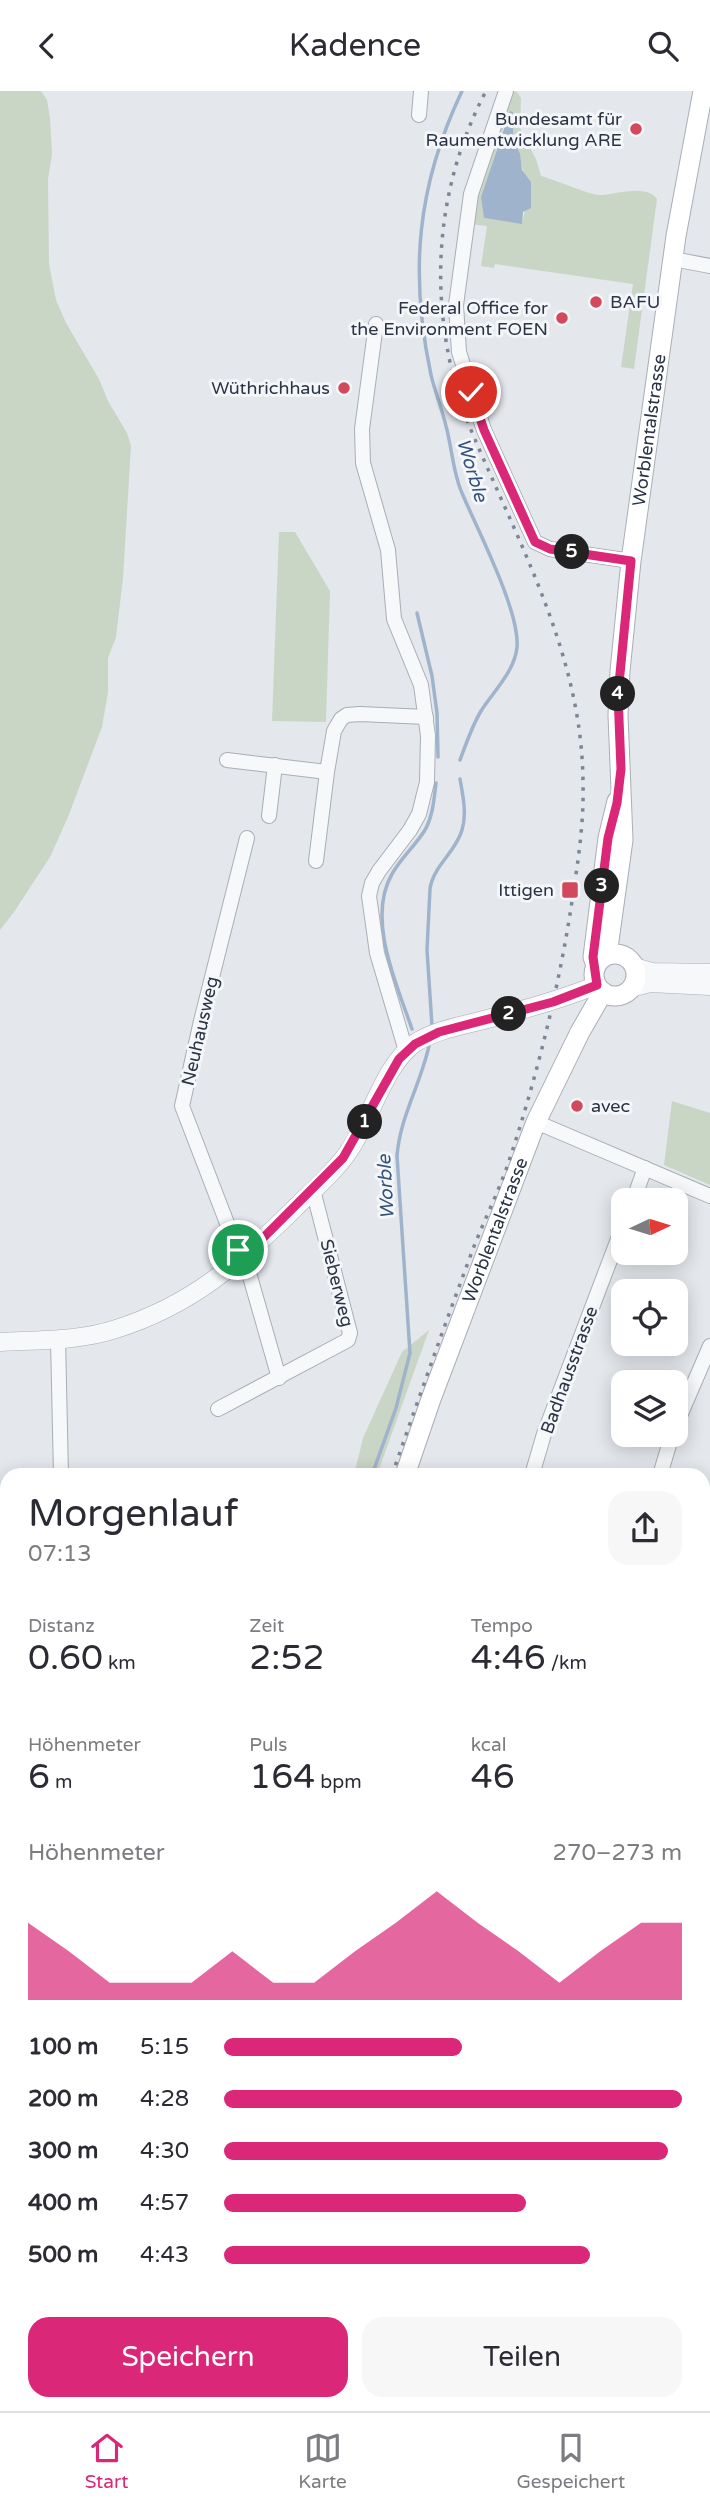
<!DOCTYPE html>
<html lang="de">
<head>
<meta charset="utf-8">
<style>
	body { margin:0; font-family:"Varela Round",sans-serif; background:#f7f7f7; color:#2b2b33; height:100vh; display:flex; flex-direction:column; font-size:26px; white-space:nowrap }
	* { box-sizing:border-box; margin:0 }
	p { font-size:23px; color:#7c7c81 }
	.icon { flex:none; width:38px; height:38px; fill:none; stroke:currentColor; stroke-width:2; stroke-linecap:round; stroke-linejoin:round }
	.map { position:relative; flex:1; overflow:hidden }
	.side { position:absolute; left:0px; top:1377px; width:710px; height:943px; display:flex; flex-direction:column; background:#fff; border-radius:21px 21px 0 0; box-shadow:0 4px 18px #0003 }
	.side>* { flex:none }
	.needle { width:46px; rotate:86deg }
	.buttons { position:absolute; left:611px; top:1097px; display:grid; gap:14px }
	.buttons a { display:grid; place-items:center; width:77px; height:77px; border-radius:14px; background:#fff; box-shadow:0 4px 18px #0003; font-size:35px }
	.pin { position:absolute; display:grid; place-items:center; width:60px; height:60px; color:#fff; margin:-30px; border:4px solid #fff; border-radius:50%; box-shadow:0 2px 7px #0007 }
	.km { position:absolute; width:35px; height:35px; margin:-18px; border-radius:50%; background:#222; color:#fff; font-size:19px; line-height:35px; text-align:center }
	.round { display:grid; place-items:center; flex:none; width:74px; height:74px; border-radius:21px; background:#f7f7f7 }
	.head { display:flex; align-items:center; justify-content:space-between; height:119px; padding:0 28px }
	h1 { font-size:38px; font-weight:600; line-height:52px }
	.figures { display:grid; grid-template-columns:repeat(3,1fr); gap:10px; height:119px; padding:7px 28px }
	.figures div { display:grid; align-content:center }
	.figures b { font-size:35px; font-weight:600 }
	.figures small { font-size:19px; font-weight:400 }
	.figures p { font-size:19px }
	.chart { height:196px; padding:14px 28px }
	.chart p { display:flex; justify-content:space-between }
	.chart svg { width:100%; height:126px; margin-top:7px; fill:#db2777; opacity:.7 }
	.primary-button { display:flex; gap:14px; margin-top:auto; padding:14px 28px }
	.primary-button a { flex:1; height:80px; border-radius:21px; background:#db2777; color:#fff; font-size:28px; font-weight:600; line-height:80px; text-align:center }
	.primary-button a+a { background:#f7f7f7; color:#2b2b33 }
	ul { padding:0 28px; list-style:none; font-size:23px }
	li { display:grid; grid-template-columns:112px 84px 1fr; align-items:center; height:52px }
	li i { height:18px; border-radius:9px; background:#db2777 }
	header { display:flex; justify-content:space-between; align-items:center; height:91px; padding:0 28px; background:#fff; font-size:32px; font-weight:600 }
	.dock { display:flex; justify-content:space-around; align-items:center; height:98px; border-top:2px solid #e1e1e2; background:#fff; font-size:19px; color:#7c7c81 }
	.dock a { display:grid; justify-items:center; gap:4px }
	.dock .active { color:#db2777 }
	.map>svg:first-child { display:block }
	.green { fill:#c9d6c5; fill-rule:evenodd }
	.water { fill:#9fb4cc }
	.lines { fill:none; stroke-linecap:round; stroke-linejoin:round }
	.stream { stroke:#9fb4cc; stroke-width:3.5 }
	.minor-casing { stroke:#a9aeb7; stroke-width:16 }
	.tertiary-casing { stroke:#a9aeb7; stroke-width:19 }
	.secondary-casing { stroke:#a9aeb7; stroke-width:21 }
	.minor { stroke:#f7f8fa; stroke-width:14 }
	.tertiary { stroke:#f7f8fa; stroke-width:18 }
	.secondary { stroke:#fff; stroke-width:19 }
	.rail { stroke:#7d8696; stroke-width:3.5; stroke-dasharray:3.5 7; stroke-linecap:butt }
	.route-casing { stroke:#fff; stroke-width:14 }
	.route { stroke:#db2777; stroke-width:9 }
	.poi-dot { fill:#d1495b; stroke:#f4f6f9; stroke-width:2.5 }
	.labels { text-anchor:middle; dominant-baseline:central; stroke-width:6; stroke-linejoin:round; paint-order:stroke }
	.poi-label { font-size:18px; fill:#2b3445; stroke:#f4f6f9; text-anchor:end }
	.street-label { font-size:18px; fill:#2b3445; stroke:#f4f6f9 }
	.water-label { font-size:19px; font-style:italic; fill:#34527a; stroke:#f4f6f9 }
</style>
</head>
<body>
<header><svg class="icon" aria-label="back" viewBox="0 0 24 24"><path d="M15 5l-7 7 7 7"/></svg>Kadence<svg class="icon" aria-label="search" viewBox="0 0 24 24"><circle cx="10" cy="10" r="6"/><path d="M15 15l6 6"/></svg></header>
<div class="map">
<svg width="710" height="2320" viewBox="0 0 710 2320">
	<rect width="100%" height="100%" fill="#e4e7ec"/>
	<!-- green -->
	<g class="green">
		<polygon points="0,0 41,0 47,9 50,27 52,63 48,88 49,173 56,209 66,232 99,288 108,310 127,342 131,355 123,487 116,546 108,567 108,601 102,636 68,726 50,766 14,821 0,839"/>
		<path d="M 511,0 L 517,1 L 521,7 L 520,37 L 536,68 L 541,85 C 556,89 587,103 599,104 C 614,104 646,92 657,108 L 634,278 L 621,276 L 633,193 L 495,173 L 494,177 L 481,175 L 487,135 L 470,133 L 474,110 ZM 508,22 L 513,26 L 513,46 L 524,83 L 525,119 L 522,132 L 484,127 L 482,106 Z"/>
		<polygon points="279,441 295,441 330,500 326,631 272,630"/>
		<polygon points="672,1010 710,1022 710,1094 664,1074"/>
		<polygon points="429,1239 377,1384 354,1384 363,1347 402,1261"/>
		<polygon points="0,2278 7,2280 7,2314 86,2314 84,2320 0,2320"/>
		<polygon points="137,2314 222,2314 220,2320 135,2320"/>
	</g>
	<!-- water -->
	<polygon class="water" points="510,20 513,21 513,46 520,63 522,79 531,91 531,117 523,121 522,133 484,127 481,106"/>
	<g class="lines">
		<!-- stream -->
		<g class="stream">
			<polyline points="417,522 432,585 437,622 438,666"/>
			<path d="M 460,669 C 466,653 472,635 481,620 C 493,601 515,580 517,556 C 520,520 477,438 462,402 C 453,382 452,357 446,335 C 442,318 435,301 431,284 C 409,181 417,95 462,0"/>
			<path d="M 432,935 L 427,859 L 430,798 C 433,775 456,761 462,739 C 467,723 463,705 460,688"/>
			<path d="M 412,938 C 397,894 366,828 392,783 C 401,767 415,755 425,739 C 433,725 434,708 436,692"/>
			<path d="M 372,1384 L 396,1317 L 410,1262 L 397,1065 C 400,1024 423,989 430,950"/>
			<polyline points="0,1494 7,1493"/>
			<polyline points="71,2320 75,2314"/>
		</g>
		<!-- minor casing -->
		<g class="minor-casing">
			<g id="minor">
				<polyline points="506,0 471,103 456,214 459,261 484,339 535,451 550,458 631,470"/>
				<polyline points="419,24 421,0"/>
				<polyline points="673,168 710,175"/>
				<polyline points="376,233 362,338 363,372 388,459 394,528 421,594 428,645 427,691 419,723 410,739 379,780 372,792 369,805 377,862 406,960"/>
				<polyline points="227,669 327,681 334,640 341,628 347,624 360,623 426,626"/>
				<polyline points="269,725 275,674"/>
				<polyline points="247,747 201,930 182,1015 235,1153 247,1175 279,1287"/>
				<polyline points="316,770 327,681"/>
				<polyline points="536,1031 710,1105"/>
				<polyline points="633,1110 645,1077"/>
				<polyline points="58,1248 61,1384"/>
				<polyline points="218,1318 348,1249 350,1242 313,1099"/>
				<polyline points="676,1334 710,1255"/>
				<polyline points="532,1384 544,1343 623,1135"/>
				<polyline points="660,1384 672,1344"/>
				<polyline points="704,1860 710,1856"/>
				<polyline points="0,1871 7,1855"/>
				<polyline points="431,2314 458,2320"/>
				<polyline points="548,2314 551,2320"/>
				<polyline points="516,2320 530,2314"/>
			</g>
		</g>
		<!-- tertiary casing -->
		<g class="tertiary-casing">
			<g id="tertiary">
				<polyline points="634,876 652,881 710,882"/>
				<polyline points="631,897 650,892 710,895"/>
				<path d="M 0,1251 C 38,1249 80,1250 116,1238 C 192,1214 239,1172 294,1118 C 313,1099 334,1082 349,1060 C 371,1028 384,974 415,952 C 437,938 466,934 491,927 C 527,918 562,908 597,894"/>
			</g>
		</g>
		<!-- secondary casing -->
		<g class="secondary-casing">
			<g id="secondary">
				<circle cx="615" cy="884" r="21"/>
				<path id="s1" d="M 607,864 L 623,749 L 618,624 L 620,580 L 631,470 L 676,145 L 703,0"/>
				<polyline points="596,875 593,866 608,747 617,710"/>
				<path id="s2" d="M 405,1384 L 431,1308 L 536,1031 L 580,941 L 603,901"/>
				<polyline points="112,2320 114,2314"/>
			</g>
		</g>
		<!-- minor -->
		<use href="#minor" class="minor"/>
		<!-- tertiary -->
		<use href="#tertiary" class="tertiary"/>
		<!-- secondary -->
		<use href="#secondary" class="secondary"/>
		<!-- rail -->
		<g class="rail">
			<path d="M 392,1384 C 418,1309 445,1233 473,1158 C 485,1127 501,1096 511,1064 C 537,984 558,900 571,817 C 577,776 584,736 583,694 C 583,590 541,497 499,403 C 486,373 471,342 460,310 C 428,205 435,97 486,0"/>
			<polyline points="98,2320 100,2314"/>
		</g>
	</g>
	<g class="lines">
		<!-- route casing -->
		<g class="route-casing">
			<polyline id="route" points="238,1159 243,1167 343,1067 399,968 415,953 439,941 553,911 597,894 593,866 608,747 617,712 621,678 618,603 631,470 550,458 535,451 484,339 471,301"/>
		</g>
		<!-- route -->
		<use href="#route" class="route"/>
	</g>
	<!-- markers -->
	<g class="poi-dot">
		<circle cx="636" cy="38" r="7"/>
		<circle cx="596" cy="211" r="7"/>
		<circle cx="562" cy="227" r="7"/>
		<circle cx="344" cy="297" r="7"/>
		<rect x="561" y="790" width="18" height="18" rx="3.5"/>
		<circle cx="577" cy="1015" r="7"/>
	</g>
	<g class="labels">
		<!-- poi labels -->
		<g class="poi-label">
			<text x="622" y="28">Bundesamt für<tspan x="622" dy="21">Raumentwicklung ARE</tspan></text>
			<text x="610" y="211" text-anchor="start">BAFU</text>
			<text x="548" y="217">Federal Office for<tspan x="548" dy="21">the Environment FOEN</tspan></text>
			<text x="330" y="297">Wüthrichhaus</text>
			<text x="554" y="799">Ittigen</text>
			<text x="591" y="1015" text-anchor="start">avec</text>
		</g>
		<!-- street labels -->
		<g class="street-label">
			<text stroke="none"><textPath href="#s1" startOffset="528">Worblentalstrasse</textPath></text>
			<text transform="translate(200 940) rotate(-77)">Neuhausweg</text>
			<text stroke="none"><textPath href="#s2" startOffset="261">Worblentalstrasse</textPath></text>
			<text transform="translate(337 1192) rotate(76)">Sieberweg</text>
			<text transform="translate(569 1279) rotate(-70)">Badhausstrasse</text>
		</g>
		<!-- water labels -->
		<g class="water-label">
			<text transform="translate(472 379) rotate(73)">Worble</text>
			<text transform="translate(386 1096) rotate(-93)">Worble</text>
		</g>
	</g>
</svg>
<div class="buttons">
<a><svg class="needle" viewBox="-14 -14 28 28"><path d="M0-13l5 13h-10z" fill="#e53935"/><path d="M0 13l5-13h-10z" fill="#7c7c81"/></svg></a>
<a><svg class="icon" aria-label="locate" viewBox="0 0 24 24"><circle cx="12" cy="12" r="6"/><path d="M12 2v4M12 18v4M2 12h4M18 12h4"/></svg></a>
<a><svg class="icon" aria-label="layers" viewBox="0 0 24 24"><path d="M12 4l9 5-9 5-9-5zM3 14l9 5 9-5"/></svg></a>
</div>
<div class="pin" style="left:238px;top:1159px;background:#1e9e55"><svg class="icon" aria-label="arrive" viewBox="0 0 24 24"><path d="M6 21V4h12l-3 4 3 4H6"/></svg></div>
<div class="pin" style="left:471px;top:301px;background:#d93025"><svg class="icon" aria-label="check" viewBox="0 0 24 24"><path d="M5 12l5 5 9-10"/></svg></div>
<b class="km" style="left:365px;top:1031px">1</b>
<b class="km" style="left:509px;top:923px">2</b>
<b class="km" style="left:602px;top:795px">3</b>
<b class="km" style="left:618px;top:603px">4</b>
<b class="km" style="left:572px;top:461px">5</b>
<section class="side">
<div class="head"><div><h1>Morgenlauf</h1><p>07:13</p></div><a class="round"><svg class="icon" aria-label="share" viewBox="0 0 24 24"><path d="M12 15V3M7 8l5-5 5 5M5 13v7h14v-7"/></svg></a></div>
<div class="figures">
<div><p>Distanz</p><b>0.60<small> km</small></b></div>
<div><p>Zeit</p><b>2:52</b></div>
<div><p>Tempo</p><b>4:46<small> /km</small></b></div>
</div>
<div class="figures">
<div><p>Höhenmeter</p><b>6<small> m</small></b></div>
<div><p>Puls</p><b>164<small> bpm</small></b></div>
<div><p>kcal</p><b>46</b></div>
</div>
<div class="chart"><p><span>Höhenmeter</span>270–273 m</p>
<svg viewBox="0 0 160 44" preserveAspectRatio="none"><path d="M0 44V17L10 27L20 38L30 38L40 38L50 27L60 38L70 38L80 27L90 17L100 6L110 17L120 27L130 38L140 27L150 17L160 17V44z"/></svg>
</div>
<ul>
<li><b>100 m</b>5:15<i style="width:52%"></i></li>
<li><b>200 m</b>4:28<i style="width:100%"></i></li>
<li><b>300 m</b>4:30<i style="width:97%"></i></li>
<li><b>400 m</b>4:57<i style="width:66%"></i></li>
<li><b>500 m</b>4:43<i style="width:80%"></i></li>
</ul>
<div class="primary-button"><a>Speichern</a><a>Teilen</a></div>
</section>
</div>
<nav class="dock">
<a class="active"><svg class="icon" aria-label="home" viewBox="0 0 24 24"><path d="M3 11l9-7 9 7M6 9v11h12V9"/></svg>Start</a>
<a><svg class="icon" aria-label="map" viewBox="0 0 24 24"><path d="M3 6l6-2 6 2 6-2v14l-6 2-6-2-6 2zM9 4v14M15 6v14"/></svg>Karte</a>
<a><svg class="icon" aria-label="saved" viewBox="0 0 24 24"><path d="M7 4h10v16l-5-4-5 4z"/></svg>Gespeichert</a>
</nav>
</body>
</html>
